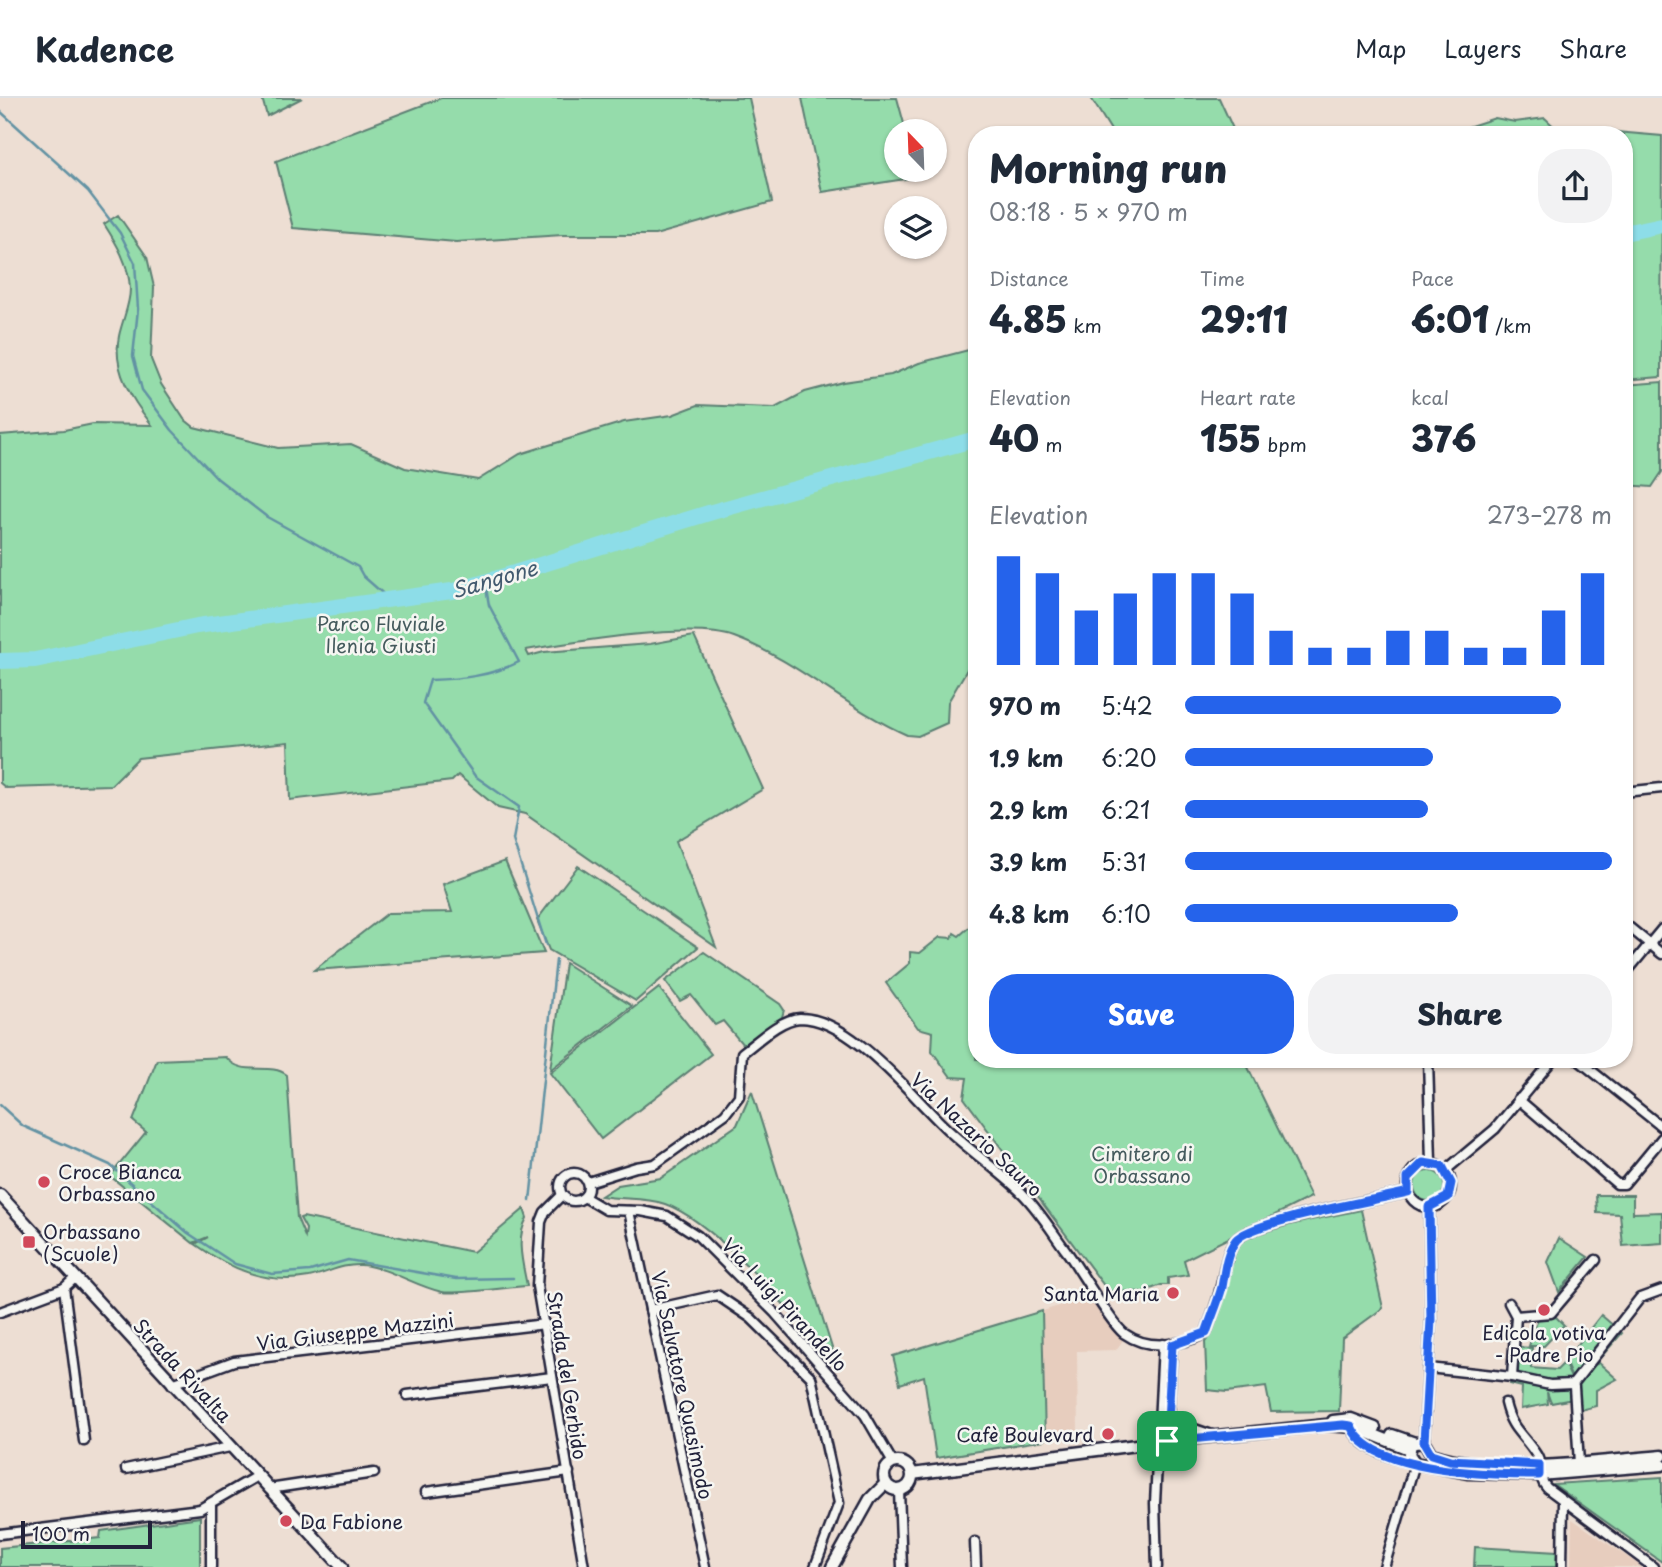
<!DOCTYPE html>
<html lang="en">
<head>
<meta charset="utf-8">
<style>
	body { margin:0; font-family:"Playpen Sans",sans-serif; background:#f2f2f3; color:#1f2937; height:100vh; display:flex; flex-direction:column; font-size:26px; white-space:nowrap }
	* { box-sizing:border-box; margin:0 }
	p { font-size:23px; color:#747a83 }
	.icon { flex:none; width:38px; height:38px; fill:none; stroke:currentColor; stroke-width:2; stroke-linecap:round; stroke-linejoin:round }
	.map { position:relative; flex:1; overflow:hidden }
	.side { position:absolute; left:968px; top:28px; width:665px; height:942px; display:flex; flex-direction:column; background:#fff; border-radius:28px; box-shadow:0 2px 5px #0004 }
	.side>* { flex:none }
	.needle { width:46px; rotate:337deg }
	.controls { position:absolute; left:884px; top:21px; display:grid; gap:14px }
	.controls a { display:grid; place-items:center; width:63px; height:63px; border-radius:50%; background:#fff; box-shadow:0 2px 5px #0004; font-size:35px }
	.scale { position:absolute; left:21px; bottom:18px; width:131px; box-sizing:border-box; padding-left:7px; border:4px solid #22223b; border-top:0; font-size:19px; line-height:24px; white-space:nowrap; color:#22223b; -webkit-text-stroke:5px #f6f6f2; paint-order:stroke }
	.pin { position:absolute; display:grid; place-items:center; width:60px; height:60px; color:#fff; margin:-30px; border-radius:14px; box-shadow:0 4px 10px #0006 }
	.round { display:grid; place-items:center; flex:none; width:74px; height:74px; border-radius:28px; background:#f2f2f3 }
	.overview { display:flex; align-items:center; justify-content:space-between; height:119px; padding:0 21px }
	h1 { font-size:38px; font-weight:800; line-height:52px }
	.stats { display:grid; grid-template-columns:repeat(3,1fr); gap:10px; height:119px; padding:7px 21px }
	.stats div { display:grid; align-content:center }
	.stats b { font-size:35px; font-weight:800 }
	.stats small { font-size:19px; font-weight:400 }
	.stats p { font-size:19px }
	.chart { height:196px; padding:14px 21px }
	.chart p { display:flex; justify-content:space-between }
	.chart svg { width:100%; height:126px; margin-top:7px; stroke:#2563eb; stroke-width:6 }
	.primary-button { display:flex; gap:14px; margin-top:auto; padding:14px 21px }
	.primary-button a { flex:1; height:80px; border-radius:28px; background:#2563eb; color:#fff; font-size:28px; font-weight:800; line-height:80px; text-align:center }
	.primary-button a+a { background:#f2f2f3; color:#1f2937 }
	ul { padding:0 21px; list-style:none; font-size:23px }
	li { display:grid; grid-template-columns:112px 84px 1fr; align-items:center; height:52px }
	li i { height:18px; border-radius:9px; background:#2563eb }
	header { display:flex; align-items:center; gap:42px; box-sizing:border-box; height:98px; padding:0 35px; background:#fff; border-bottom:2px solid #e0e1e3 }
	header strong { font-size:33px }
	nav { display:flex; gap:38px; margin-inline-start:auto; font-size:24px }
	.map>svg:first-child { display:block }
	.built { fill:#e7cdbe }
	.green { fill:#95dcab; stroke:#5c7f73; stroke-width:2 }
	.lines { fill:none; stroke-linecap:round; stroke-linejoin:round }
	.stream { stroke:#6292a3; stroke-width:2.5 }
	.river { stroke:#8ddde8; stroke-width:16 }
	.minor-casing { stroke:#22223b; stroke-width:13 }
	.tertiary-casing { stroke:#22223b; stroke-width:15 }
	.minor { stroke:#f6f6f2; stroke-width:8 }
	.tertiary { stroke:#f6f6f2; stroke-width:10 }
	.route-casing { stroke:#fff; stroke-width:14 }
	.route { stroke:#2563eb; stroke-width:9 }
	.poi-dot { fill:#d1495b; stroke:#f6f6f2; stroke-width:2.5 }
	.labels { text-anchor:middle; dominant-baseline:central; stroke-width:5; stroke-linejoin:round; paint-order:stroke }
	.park-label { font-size:19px; fill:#445a5d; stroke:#f6f6f2 }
	.street-label { font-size:19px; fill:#22223b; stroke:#f6f6f2 }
	.poi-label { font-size:19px; fill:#22223b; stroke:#f6f6f2; text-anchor:start }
	.water-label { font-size:21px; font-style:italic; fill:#425a6f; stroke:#f6f6f2 }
</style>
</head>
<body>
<header>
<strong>Kadence</strong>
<nav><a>Map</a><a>Layers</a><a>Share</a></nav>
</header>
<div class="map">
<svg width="1662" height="1469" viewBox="0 0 1662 1469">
	<rect width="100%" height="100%" fill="#edded3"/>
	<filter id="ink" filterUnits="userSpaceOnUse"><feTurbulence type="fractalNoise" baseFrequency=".0143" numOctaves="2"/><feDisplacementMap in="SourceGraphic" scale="14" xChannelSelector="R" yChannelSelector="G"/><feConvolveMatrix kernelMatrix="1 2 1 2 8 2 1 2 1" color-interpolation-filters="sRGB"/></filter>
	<g filter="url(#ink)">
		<!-- built -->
		<g class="built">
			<polygon points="1093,1197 1123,1242 1116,1252 1077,1253 1078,1339 1046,1342 1043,1213"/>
			<polygon points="1572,1421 1642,1469 1571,1469"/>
		</g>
		<!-- green -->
		<g class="green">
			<polygon points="262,0 302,0 267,18"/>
			<polygon points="441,0 749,0 772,104 655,137 563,137 456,144 293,130 276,63"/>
			<polygon points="802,0 897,0 906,33 896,33 896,72 916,72 918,79 822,94"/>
			<polygon points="1091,0 1219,0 1234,33 1290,30 1403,37 1114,37"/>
			<polygon points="1495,20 1515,24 1545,20 1563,37 1443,37"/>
			<polygon points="1616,34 1662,38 1661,279 1624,282 1624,37 1584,37"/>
			<path d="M 118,117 L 147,159 L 154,189 L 151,261 L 161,286 L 184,321 L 194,329 L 278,350 L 351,346 L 405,370 L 478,382 L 520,356 L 624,324 L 672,317 L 698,307 L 775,310 L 805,294 L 843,284 L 891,277 L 919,265 L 976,250 L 976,556 L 948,604 L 947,625 L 918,638 L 907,637 C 847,611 797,562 734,539 C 691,524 574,544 526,552 L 529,558 L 544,554 L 650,546 L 694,538 L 763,691 L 676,743 L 716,849 L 525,716 L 498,710 L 458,677 L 452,683 L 290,702 L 288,644 L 138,660 L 111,687 L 6,690 L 0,685 L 0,337 L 64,332 L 93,326 L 152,327 C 132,302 112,272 119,238 C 122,223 130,207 130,191 C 129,166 117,146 104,126 Z"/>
			<polygon points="1662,284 1662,374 1652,389 1624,387 1624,287"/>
			<polygon points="505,763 544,855 314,872 388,815 452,814 443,786"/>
			<polygon points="578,768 698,849 636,903 549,852 537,822"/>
			<polygon points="976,823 976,961 1244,961 1311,1099 1184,1162 1188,1177 1168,1180 1168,1187 1161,1187 1143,1194 1108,1193 964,1000 967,980 951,979 932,953 933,934 918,930 886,885 910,865 910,854 920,855 940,839 952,840 954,835 959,838"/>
			<polygon points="704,854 780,906 784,912 782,919 743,947 723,923 715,927 691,897 680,903 665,883"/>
			<polygon points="565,865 632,908 550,972"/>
			<polygon points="659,890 711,956 601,1041 550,975"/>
			<path d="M 226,959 C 242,980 269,963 287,977 L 297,1120 L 305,1139 L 306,1131 L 300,1120 L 303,1119 L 473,1154 L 524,1111 L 527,1120 C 515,1141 523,1166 527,1188 C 509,1189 455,1197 442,1194 C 415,1188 388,1169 361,1167 C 342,1166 328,1175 309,1179 C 266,1187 230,1171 195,1146 L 208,1139 L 193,1145 L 110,1078 L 146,1034 L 133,1023 L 157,962 Z"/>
			<path d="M 752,993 L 752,994 L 837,1266 C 798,1223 717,1124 665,1106 C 644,1099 622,1102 601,1098 L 618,1087 L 661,1080 L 677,1069 L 737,1027 Z"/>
			<circle cx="1429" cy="1088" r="15"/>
			<polygon points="1596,1097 1633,1097 1633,1115 1662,1114 1662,1145 1623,1148 1620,1116 1597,1115"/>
			<path d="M 1361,1112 L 1383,1210 L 1342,1240 L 1339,1313 L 1271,1314 L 1266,1289 L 1227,1294 L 1207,1292 L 1205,1244 L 1210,1238 C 1215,1221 1231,1154 1240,1145 C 1255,1131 1338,1117 1361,1112 Z"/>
			<polygon points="1559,1140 1588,1159 1559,1194 1548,1164"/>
			<polygon points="1042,1213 1045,1342 936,1360 924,1278 900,1286 893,1258"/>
			<polygon points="1601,1217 1622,1235 1594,1267 1599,1265 1617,1281 1596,1292 1596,1308 1580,1312 1577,1292 1573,1301 1551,1305 1547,1294 1548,1306 1521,1311 1522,1289 1510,1286 1515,1249 1532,1250 1531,1270 1557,1272 1564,1265 1575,1288 1565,1263"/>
			<polygon points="1556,1219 1564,1227 1544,1248 1529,1248 1538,1220"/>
			<polygon points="1662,1379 1662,1464 1553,1386"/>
			<polygon points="200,1419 200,1469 0,1469 0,1450 100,1440 101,1433"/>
			<polygon points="1475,1449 1557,1454 1556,1469 1474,1469"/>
		</g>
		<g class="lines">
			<!-- stream -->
			<g class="stream">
				<polyline points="0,13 88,93 120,135 135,165 138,211 133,258 142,292 172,332 218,381 267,419 358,469 363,478 388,500"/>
				<path d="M 485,484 L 489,507 L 519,564 C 491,578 461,581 430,582 L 423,605 L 475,678 L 519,709 L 513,742 L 546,847"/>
				<polyline points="0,1007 23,1028 110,1067 188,1135 235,1166 272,1176 310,1173 348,1162 456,1181 513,1180"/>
				<polyline points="530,1103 556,862"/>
			</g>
			<!-- river -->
			<g class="river">
				<polyline points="1624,135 1662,127"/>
				<polyline points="0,563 35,562 197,528 459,492 712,414 976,341"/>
			</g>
			<!-- minor casing -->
			<g class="minor-casing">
				<g id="minor">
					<polyline points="1624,694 1662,690"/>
					<polyline points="1624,825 1662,856"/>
					<polyline points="1624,877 1662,831"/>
					<polyline points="1428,961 1431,1064"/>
					<polyline points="1577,961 1662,1029"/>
					<polyline points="1518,1001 1617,1086 1624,1086 1662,1040"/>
					<circle cx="1429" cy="1087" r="22"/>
					<polyline points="1446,1072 1495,1031 1553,961"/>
					<circle cx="574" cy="1089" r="14"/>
					<path d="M 588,1084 L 636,1069 L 655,1066 L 725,1016 L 739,998 L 742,955 C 757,944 780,921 800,920 C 852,920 913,1000 949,1033 C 973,1055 999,1073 1022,1095 C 1039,1112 1053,1135 1067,1154 C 1079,1170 1113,1229 1125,1236 C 1149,1253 1182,1247 1206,1235 C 1211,1220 1218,1204 1221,1188 C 1225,1173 1226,1155 1236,1142 C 1251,1123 1378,1102 1408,1094"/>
					<polyline points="562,1097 545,1114 541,1124 537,1188 584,1469"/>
					<polyline points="584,1099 606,1112 641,1113 667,1118 698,1138 775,1215 865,1317 893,1365"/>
					<polyline points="629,1113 705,1469"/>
					<polyline points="64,1190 84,1343"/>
					<polyline points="1509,1205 1516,1218 1512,1279"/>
					<polyline points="650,1212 717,1197 751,1220 811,1279 839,1405 815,1469"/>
					<polyline points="0,1214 64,1190 75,1180"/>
					<polyline points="1516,1218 1551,1215 1596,1162"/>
					<polyline points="1428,1270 1512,1279 1550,1287 1573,1286 1640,1200 1662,1192"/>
					<polyline points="172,1286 234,1263 545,1226"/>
					<polyline points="1574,1289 1579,1365"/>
					<polyline points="407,1297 552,1279"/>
					<path d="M 1505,1305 C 1512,1334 1523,1335 1537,1358 C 1543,1369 1537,1379 1547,1390 L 1653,1469"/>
					<polyline points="1168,1318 1180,1326 1215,1338"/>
					<path d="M 1351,1328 C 1360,1351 1393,1361 1415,1365 L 1384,1469"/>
					<polyline points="1167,1343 1172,1247"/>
					<polyline points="1424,1344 1431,1221 1429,1109"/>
					<polyline points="126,1371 230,1349"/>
					<polyline points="269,1391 374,1375"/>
					<polyline points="899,1393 902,1469"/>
					<polyline points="426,1394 569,1374"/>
					<polyline points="0,1436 200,1411 257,1378"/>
					<polyline points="975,1444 976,1469"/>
					<polyline points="211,1469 211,1408"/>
					<polyline points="1157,1469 1155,1405 1163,1246"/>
					<polyline points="1562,1469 1563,1403"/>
				</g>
			</g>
			<!-- tertiary casing -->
			<g class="tertiary-casing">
				<g id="tertiary">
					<polyline points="0,1097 342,1469"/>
					<polyline points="1333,1323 1351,1321 1375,1330"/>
					<path d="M 1392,1337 L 1415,1345 L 1424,1344 L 1431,1356 C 1503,1379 1588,1364 1662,1358"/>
					<polyline points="1411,1347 1409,1356 1415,1365 1468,1375 1539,1377 1662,1367"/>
					<circle cx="898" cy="1378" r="14"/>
					<polyline points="912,1376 1167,1343 1326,1327 1354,1329 1409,1351"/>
					<polyline points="832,1469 870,1401 885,1386"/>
				</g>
			</g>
			<!-- minor -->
			<use href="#minor" class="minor"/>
			<!-- tertiary -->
			<use href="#tertiary" class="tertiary"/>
		</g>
	</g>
	<g class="lines" filter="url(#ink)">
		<!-- route casing -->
		<g class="route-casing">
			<path id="route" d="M 1423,1065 L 1442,1068 L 1451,1085 L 1448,1099 L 1429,1109 L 1431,1222 L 1424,1344 L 1431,1356 L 1450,1362 L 1539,1367 L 1539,1377 C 1494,1377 1370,1375 1351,1328 L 1343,1327 L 1167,1343 L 1172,1247 L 1206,1235 C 1211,1220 1218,1204 1222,1189 C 1225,1173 1226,1155 1236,1142 C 1251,1123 1378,1102 1408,1094 L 1408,1080 Z"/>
		</g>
		<!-- route -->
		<use href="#route" class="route"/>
	</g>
	<!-- markers -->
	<g class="poi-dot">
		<circle cx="44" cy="1084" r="7"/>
		<rect x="22" y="1137" width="14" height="14" rx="3.5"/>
		<circle cx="1173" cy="1195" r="7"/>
		<circle cx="1544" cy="1212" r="7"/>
		<circle cx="1108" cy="1336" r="7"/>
		<circle cx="286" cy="1423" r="7"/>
	</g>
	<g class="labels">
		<!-- park labels -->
		<g class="park-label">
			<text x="381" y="525">Parco Fluviale<tspan x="381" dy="22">Ilenia Giusti</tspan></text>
			<text x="1142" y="1055">Cimitero di<tspan x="1142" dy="22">Orbassano</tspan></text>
		</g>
		<!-- street labels -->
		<g class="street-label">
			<text transform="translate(977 1036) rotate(43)">Via Nazario Sauro</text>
			<text transform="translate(785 1206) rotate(47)">Via Luigi Pirandello</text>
			<text transform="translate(355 1233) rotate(-7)">Via Giuseppe Mazzini</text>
			<text transform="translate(183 1272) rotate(47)">Strada Rivalta</text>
			<text transform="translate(568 1277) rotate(81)">Strada del Gerbido</text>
			<text transform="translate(683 1287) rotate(78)">Via Salvatore Quasimodo</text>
		</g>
		<!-- poi labels -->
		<g class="poi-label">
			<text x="58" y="1073">Croce Bianca<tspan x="58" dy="22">Orbassano</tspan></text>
			<text x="43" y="1133">Orbassano<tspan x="43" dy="22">(Scuole)</tspan></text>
			<text x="1159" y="1195" text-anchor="end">Santa Maria</text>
			<text x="1544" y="1234" text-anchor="middle">Edicola votiva<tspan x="1544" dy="22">- Padre Pio</tspan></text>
			<text x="1094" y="1336" text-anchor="end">Cafè Boulevard</text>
			<text x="300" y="1423">Da Fabione</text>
		</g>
		<!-- water labels -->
		<g class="water-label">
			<text transform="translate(494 480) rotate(-16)">Sangone</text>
		</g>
	</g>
</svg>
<div class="controls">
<a><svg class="needle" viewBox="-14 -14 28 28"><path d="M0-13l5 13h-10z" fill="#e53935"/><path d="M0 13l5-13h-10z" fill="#747a83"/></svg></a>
<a><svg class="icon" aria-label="layers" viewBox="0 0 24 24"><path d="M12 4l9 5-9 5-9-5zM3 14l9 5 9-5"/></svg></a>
</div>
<div class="scale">100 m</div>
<div class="pin" style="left:1167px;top:1343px;background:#1e9e55"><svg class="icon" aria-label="arrive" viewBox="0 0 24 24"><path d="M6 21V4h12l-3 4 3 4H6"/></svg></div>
<section class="side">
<div class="overview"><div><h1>Morning run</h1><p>08:18 · 5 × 970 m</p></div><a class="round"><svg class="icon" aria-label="share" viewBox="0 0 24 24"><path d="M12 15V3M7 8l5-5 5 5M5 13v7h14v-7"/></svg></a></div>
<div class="stats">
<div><p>Distance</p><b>4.85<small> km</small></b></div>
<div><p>Time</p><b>29:11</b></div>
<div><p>Pace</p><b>6:01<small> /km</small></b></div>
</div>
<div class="stats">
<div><p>Elevation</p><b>40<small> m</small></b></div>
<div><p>Heart rate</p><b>155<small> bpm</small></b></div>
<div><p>kcal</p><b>376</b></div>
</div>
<div class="chart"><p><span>Elevation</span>273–278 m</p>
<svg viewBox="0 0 160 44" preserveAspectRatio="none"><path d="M5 44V6M15 44V12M25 44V25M35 44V19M45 44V12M55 44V12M65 44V19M75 44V32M85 44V38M95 44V38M105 44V32M115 44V32M125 44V38M135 44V38M145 44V25M155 44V12"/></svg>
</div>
<ul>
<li><b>970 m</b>5:42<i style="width:88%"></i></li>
<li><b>1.9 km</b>6:20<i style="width:58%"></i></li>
<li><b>2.9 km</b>6:21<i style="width:57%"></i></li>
<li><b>3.9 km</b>5:31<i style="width:100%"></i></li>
<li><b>4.8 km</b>6:10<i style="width:64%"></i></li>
</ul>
<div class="primary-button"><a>Save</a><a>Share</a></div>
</section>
</div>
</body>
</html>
